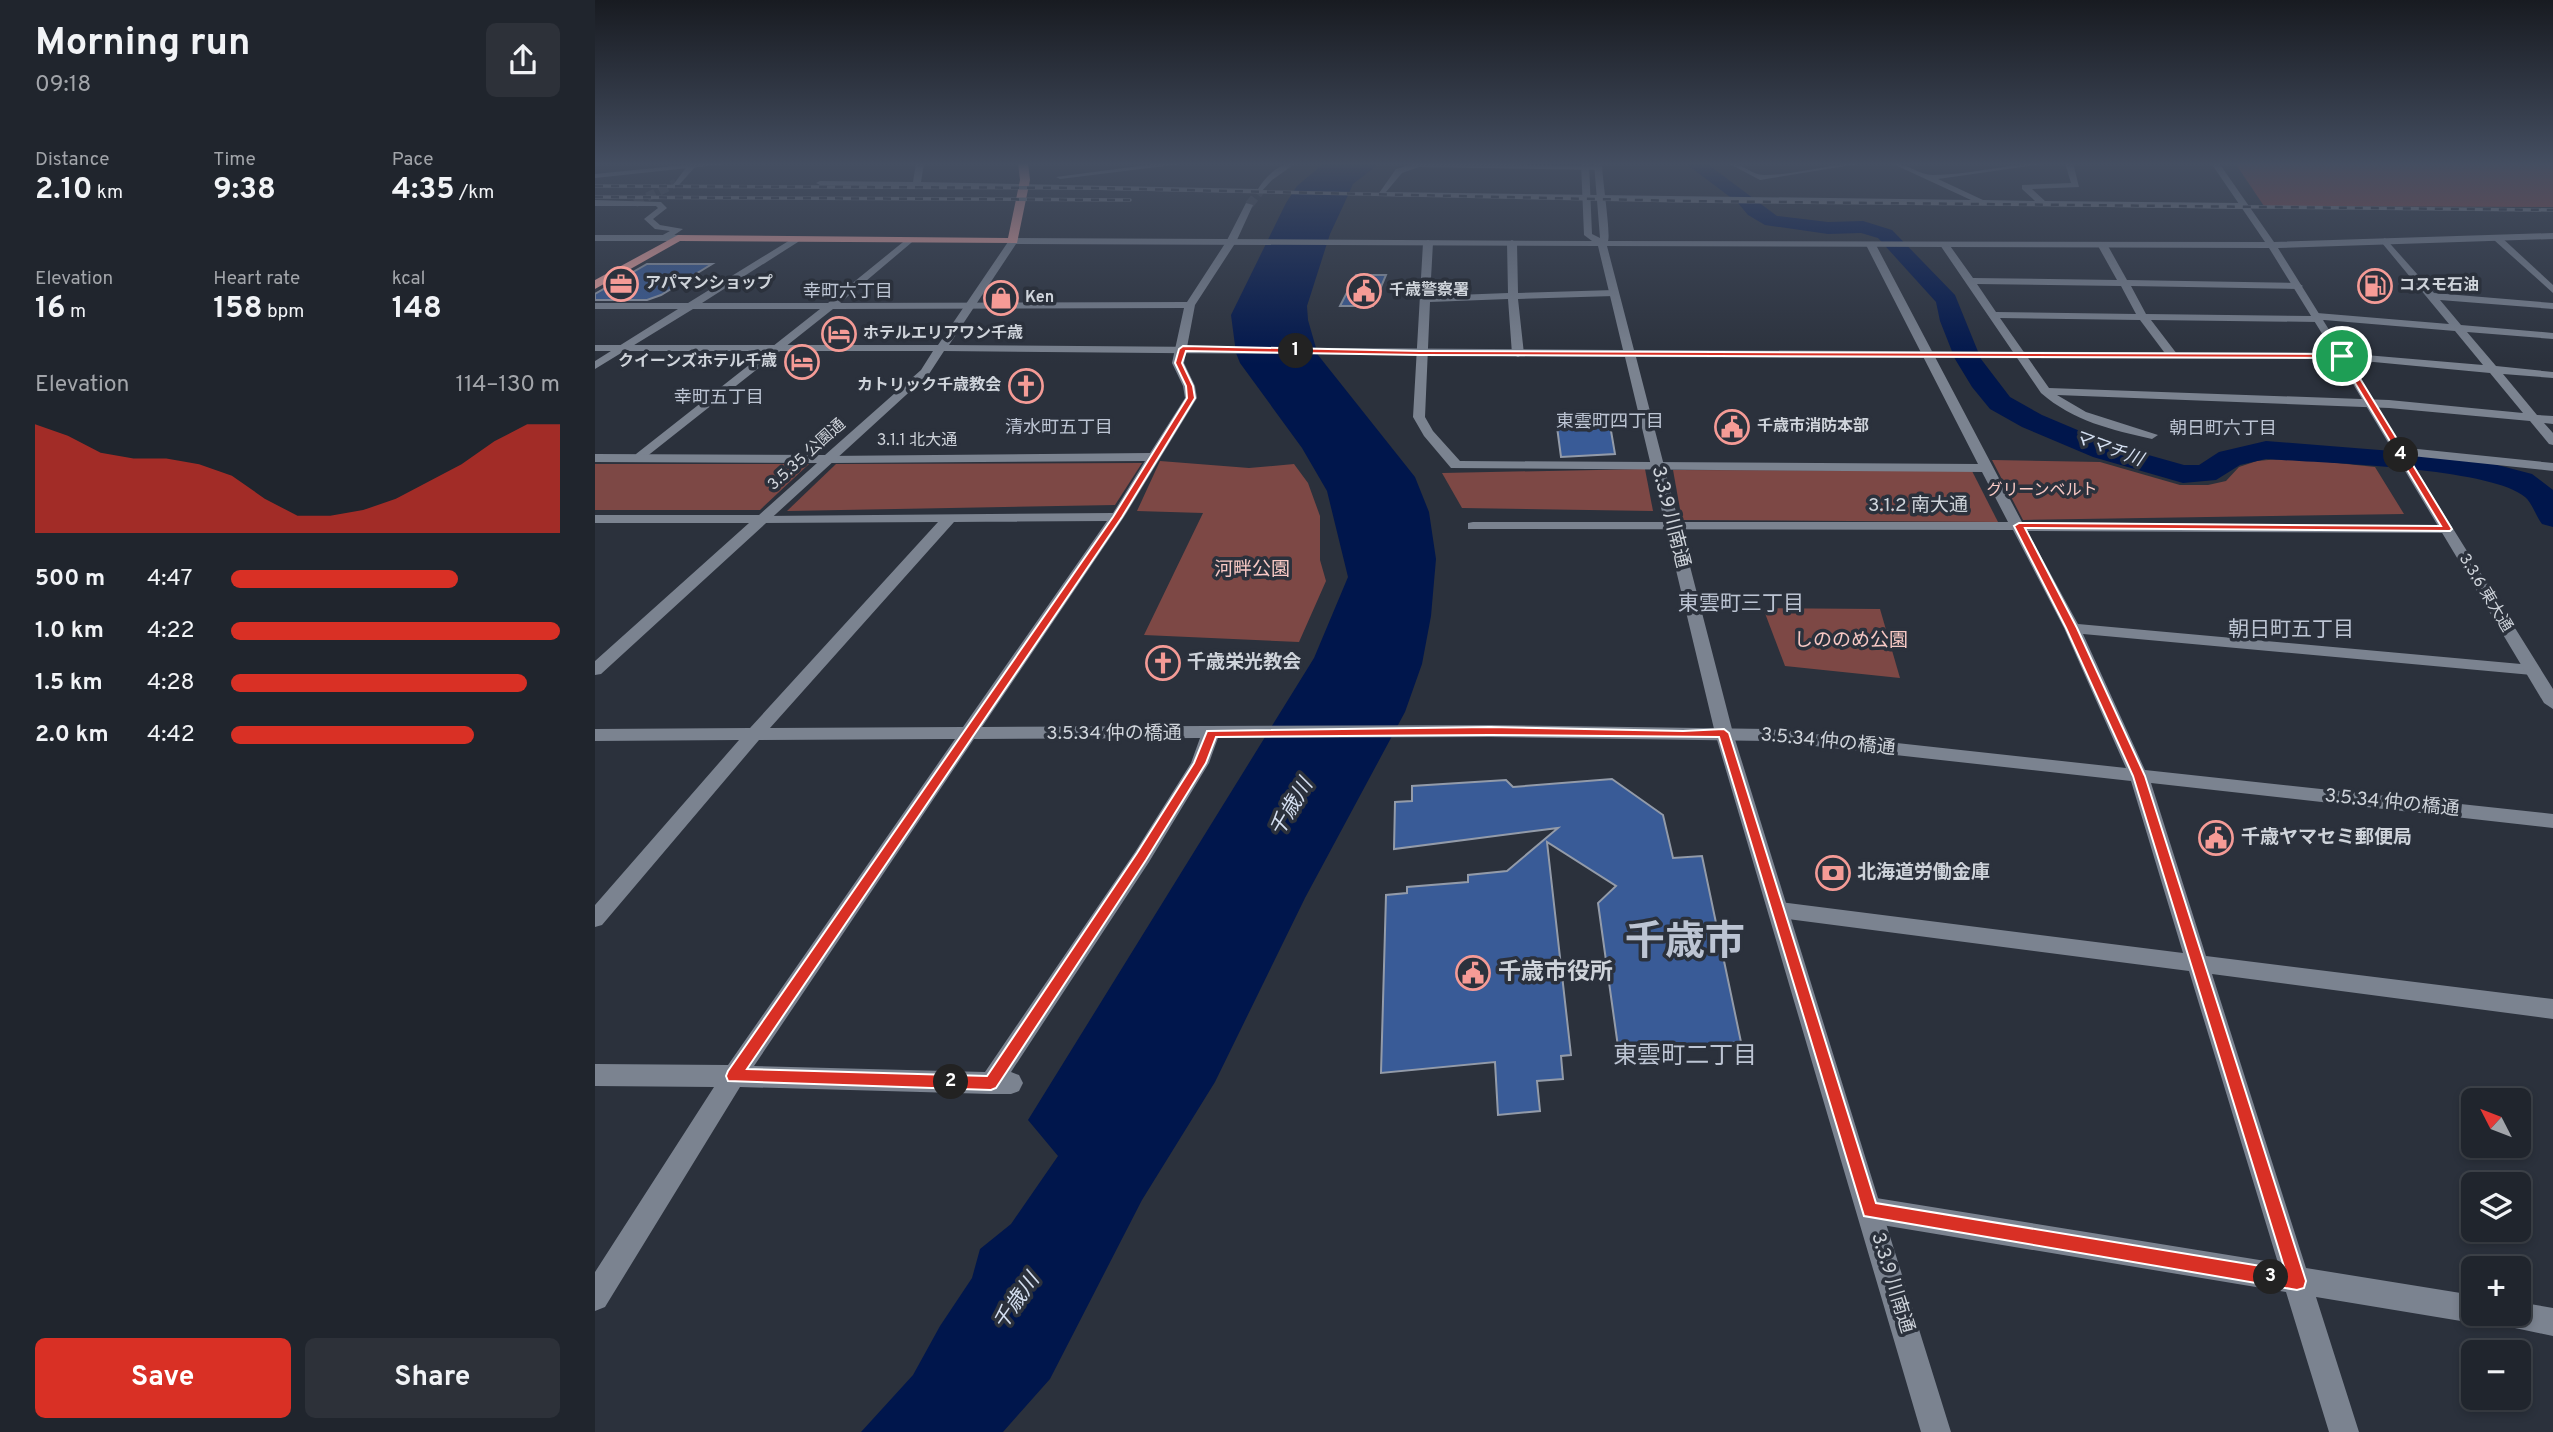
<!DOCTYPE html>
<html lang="en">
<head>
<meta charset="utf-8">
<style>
	body { margin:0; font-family:Overpass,"Noto Sans JP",sans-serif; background:#2d3139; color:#f1f3f6; height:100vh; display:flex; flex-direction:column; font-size:26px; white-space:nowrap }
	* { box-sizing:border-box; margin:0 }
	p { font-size:23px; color:#a2a5aa }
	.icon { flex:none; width:38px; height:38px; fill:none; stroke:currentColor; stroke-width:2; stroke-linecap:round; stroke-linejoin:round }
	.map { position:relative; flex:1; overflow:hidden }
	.details { display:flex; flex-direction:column; background:#20252d; width:595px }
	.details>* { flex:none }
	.needle { width:46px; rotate:312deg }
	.tools { position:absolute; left:1866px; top:1088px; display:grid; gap:14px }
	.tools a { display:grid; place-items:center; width:70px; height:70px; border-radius:10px; background:#20252d; box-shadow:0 4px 10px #0003,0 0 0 2px #3d4249; font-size:35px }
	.pin { position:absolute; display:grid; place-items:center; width:60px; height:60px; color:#fff; margin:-30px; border:4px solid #fff; border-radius:50%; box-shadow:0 2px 7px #0007 }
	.km { position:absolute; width:35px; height:35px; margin:-18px; border-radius:50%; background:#222; color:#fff; font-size:19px; line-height:35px; text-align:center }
	.round { display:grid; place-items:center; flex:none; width:74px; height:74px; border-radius:10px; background:#2d3139 }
	.overview { display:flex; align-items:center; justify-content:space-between; height:119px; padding:0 35px }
	h1 { font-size:38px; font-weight:700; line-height:52px }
	.stats { display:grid; grid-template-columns:repeat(3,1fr); gap:10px; height:119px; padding:7px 35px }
	.stats div { display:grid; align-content:center }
	.stats b { font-size:30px; font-weight:700 }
	.stats small { font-size:19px; font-weight:400 }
	.stats p { font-size:19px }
	.chart { height:196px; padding:14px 35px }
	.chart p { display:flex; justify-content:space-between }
	.chart svg { width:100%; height:126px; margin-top:7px; fill:#d93025; opacity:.7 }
	.cta { display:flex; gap:14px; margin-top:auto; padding:14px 35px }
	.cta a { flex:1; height:80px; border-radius:10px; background:#d93025; color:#fff; font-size:28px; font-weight:700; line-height:80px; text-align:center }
	.cta a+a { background:#2d3139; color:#f1f3f6 }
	ul { padding:0 35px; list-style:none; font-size:23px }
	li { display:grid; grid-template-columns:112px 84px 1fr; align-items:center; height:52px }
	li i { height:18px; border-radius:9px; background:#d93025 }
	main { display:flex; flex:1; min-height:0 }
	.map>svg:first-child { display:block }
	.green { fill:#7d4845 }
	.forest { fill:#8f4240 }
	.water { fill:#00164c }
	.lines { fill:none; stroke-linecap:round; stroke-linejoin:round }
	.river { fill:#00164c; fill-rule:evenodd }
	.building { fill:#395b97; stroke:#939ba9; stroke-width:2 }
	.street-tunnel { stroke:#434954; stroke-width:9; stroke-dasharray:9 4.5; stroke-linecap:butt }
	.street { fill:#7b8390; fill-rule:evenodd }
	.secondary { fill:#7b8390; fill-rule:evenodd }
	.highway { fill:#f2a49f; fill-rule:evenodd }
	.rail-casing { stroke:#7e838c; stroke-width:3.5 }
	.rail { stroke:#2b313c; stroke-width:2.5; stroke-dasharray:8; stroke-linecap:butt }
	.route { fill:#d93025; stroke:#fff; stroke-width:2; fill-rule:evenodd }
	.labels { text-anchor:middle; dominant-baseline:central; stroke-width:7; stroke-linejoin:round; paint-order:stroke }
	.far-poi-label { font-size:16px; font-weight:bold; fill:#ced3da; stroke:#2b313c; text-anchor:start }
	.far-street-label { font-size:16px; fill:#ced3da; stroke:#2b313c }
	.far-park-label { font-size:16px; fill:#f8c9c5; stroke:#2b313c }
	.far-neighbourhood-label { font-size:18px; fill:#bcc4d3; stroke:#2b313c }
	.far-water-label { font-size:18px; font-style:italic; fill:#d5e0f2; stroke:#2b313c }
	.street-label { font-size:19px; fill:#ced3da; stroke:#2b313c }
	.park-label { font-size:19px; fill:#f8c9c5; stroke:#2b313c }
	.poi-label { font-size:19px; font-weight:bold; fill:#ced3da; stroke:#2b313c; text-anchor:start }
	.neighbourhood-label { font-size:21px; fill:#bcc4d3; stroke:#2b313c }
	.water-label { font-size:21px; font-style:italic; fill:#d5e0f2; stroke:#2b313c }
	.near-poi-label { font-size:23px; font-weight:bold; fill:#ced3da; stroke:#2b313c; text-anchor:start }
	.near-neighbourhood-label { font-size:24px; fill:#bcc4d3; stroke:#2b313c }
	.near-town-label { font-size:40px; font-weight:bold; fill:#bcc4d3; stroke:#2b313c }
</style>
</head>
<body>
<main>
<section class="details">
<div class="overview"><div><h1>Morning run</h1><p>09:18</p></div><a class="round"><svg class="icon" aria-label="share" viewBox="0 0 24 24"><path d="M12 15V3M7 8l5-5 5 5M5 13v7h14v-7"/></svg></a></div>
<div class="stats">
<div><p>Distance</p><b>2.10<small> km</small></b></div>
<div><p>Time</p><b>9:38</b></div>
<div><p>Pace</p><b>4:35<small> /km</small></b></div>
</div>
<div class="stats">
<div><p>Elevation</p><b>16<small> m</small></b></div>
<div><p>Heart rate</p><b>158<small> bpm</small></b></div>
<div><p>kcal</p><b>148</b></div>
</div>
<div class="chart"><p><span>Elevation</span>114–130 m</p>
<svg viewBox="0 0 160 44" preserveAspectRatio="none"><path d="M0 44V6L10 10L20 16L30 18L40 18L50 20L60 24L70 32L80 38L90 38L100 36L110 32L120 26L130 20L140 12L150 6L160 6V44z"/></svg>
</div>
<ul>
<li><b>500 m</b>4:47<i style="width:69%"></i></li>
<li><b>1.0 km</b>4:22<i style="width:100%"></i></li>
<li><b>1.5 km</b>4:28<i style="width:90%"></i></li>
<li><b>2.0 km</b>4:42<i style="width:74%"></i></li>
</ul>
<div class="cta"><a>Save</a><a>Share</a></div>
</section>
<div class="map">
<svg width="1958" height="1432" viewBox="0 0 1958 1432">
	<rect width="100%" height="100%" fill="#2b313c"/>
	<!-- green -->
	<g class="green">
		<polygon points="1695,458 1780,467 1809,514 1428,520 1397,460 1505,462 1585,485 1613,485 1631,481 1644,467 1662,461"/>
		<polygon points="565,461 654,468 699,464 713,483 725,516 725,560 731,581 704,642 549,635 608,513 542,511"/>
		<polygon points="547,463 520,505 192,511 241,464"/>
		<polygon points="0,464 214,464 165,510 0,510"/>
		<polygon points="1050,469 1058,511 867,508 847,473"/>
		<polygon points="1078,470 1377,471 1403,522 1087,520"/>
		<polygon points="1168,608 1285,609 1305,678 1190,666"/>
	</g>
	<!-- forest -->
	<polygon class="forest" points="1640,163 1958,163 1958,207 1669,206"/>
	<!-- water -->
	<polygon class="water" points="729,163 785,163 758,184 749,204 735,234 712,306 713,320 723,355 820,477 834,512 841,559 836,616 827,664 810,712 710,898 620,1082 547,1200 455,1379 408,1432 266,1432 318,1375 345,1326 377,1278 385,1249 416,1224 463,1156 433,1120 719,658 753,577 732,491 707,448 645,363 641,353 636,315 691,203 702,186"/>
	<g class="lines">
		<!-- river -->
		<path class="river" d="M 1090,163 L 1111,163 L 1182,216 L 1233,222 L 1268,221 L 1297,230 L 1360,295 L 1386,359 L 1415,397 L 1447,415 L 1518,445 L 1589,465 L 1604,465 L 1624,452 L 1671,441 L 1872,457 L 1937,474 L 1958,490 L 1958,527 L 1947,524 C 1941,516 1937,503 1930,497 C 1895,467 1723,463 1671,459 L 1645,465 L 1621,480 L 1588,483 L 1498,457 L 1427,427 L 1395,409 L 1377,387 L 1360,359 L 1345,321 L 1341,302 L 1283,238 L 1266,233 L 1233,234 L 1170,225 L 1153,215 L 1143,203 Z"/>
	</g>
	<!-- building -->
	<g class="building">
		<polygon points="52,264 117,264 66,295 52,300 0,300 0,294"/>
		<polygon points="761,275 791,275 778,306 745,306"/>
		<polygon points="1015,425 1020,454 966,457 962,427"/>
		<polygon points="1017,779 1068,815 1078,858 1107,856 1146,1042 1024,1054 1003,903 1021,886 952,842 976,1055 966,1056 968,1079 942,1081 945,1111 903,1115 900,1062 786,1073 791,895 812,893 812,887 873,882 873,875 912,871 963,828 799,849 800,802 817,801 817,786 911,780 918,787"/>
	</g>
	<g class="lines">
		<!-- street-tunnel -->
		<g class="street-tunnel">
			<polyline points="40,203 81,183"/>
			<polyline points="654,205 665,191"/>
		</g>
		<!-- street -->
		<g class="street">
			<path d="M 321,163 L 329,163 L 326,182 L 663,189 C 672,175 684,163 701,163 L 677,180 L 665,193 L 225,185 L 221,183 L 225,181 L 318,182 Z"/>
			<polygon points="567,163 594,163 465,179 461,177"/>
			<path d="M 821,163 L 1003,166 L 1007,168 L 1003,170 L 824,167 L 807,173 L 791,192 L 1376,200 L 1296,163 C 1312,163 1324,175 1338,175 C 1377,175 1415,163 1454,163 L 1343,179 L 1388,200 L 1440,201 L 1427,189 L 1427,185 L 1476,183 L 1470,163 L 1478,163 L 1484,187 L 1437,189 L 1450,201 L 1647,203 L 1651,206 L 1647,209 L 782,196 L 801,169 Z"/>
			<path d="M 1133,163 C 1147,163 1157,175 1169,175 C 1203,175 1235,163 1269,163 L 1165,180 Z"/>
			<polygon points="93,165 100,167 84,185 78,185"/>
			<polygon points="0,200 66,202 72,208 58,219 65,225 88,229 72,240 66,240 66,236 75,231 60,229 49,219 63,208 61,206 0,206"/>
			<path d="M 651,203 L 658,205 L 641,242 L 600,305 L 589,363 L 600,386 L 602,398 L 529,517 L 387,727 L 895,725 L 1173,729 L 1531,768 L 1469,628 L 1418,530 L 873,529 L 873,523 L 878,522 L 1413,522 L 1387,472 L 856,468 L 829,436 L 818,417 L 828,243 L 833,240 L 838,243 L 835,296 L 913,293 L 912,243 L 917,240 L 922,243 L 923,293 L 1019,290 L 1024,293 L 1019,296 L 923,299 L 929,354 L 923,357 L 917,354 L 913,299 L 835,302 L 830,417 L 838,431 L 865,461 L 1383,464 L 1271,245 L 1276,242 L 1281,245 L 1427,522 L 1857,526 L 1857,532 L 1852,533 L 1432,531 L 1483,624 L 1937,665 L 1945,670 L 1937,675 L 1488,634 L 1550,770 L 1958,814 L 1958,828 L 1556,783 L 1611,956 L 1958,999 L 1958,1019 L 1617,974 L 1711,1268 L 1878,1295 L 1878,1314 L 1890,1314 L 1888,1319 L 1878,1323 L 1721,1297 L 1764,1432 L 1734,1432 L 1691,1292 L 1275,1223 L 1266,1219 L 1262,1210 L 1266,1201 L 1275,1197 L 1683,1263 L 1594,971 L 1185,918 L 1178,916 L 1175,910 L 1178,904 L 1185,902 L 1588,953 L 1536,781 L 1173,741 L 895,737 L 623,738 L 614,763 L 554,862 L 416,1072 L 424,1075 L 428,1083 L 424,1091 L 416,1094 L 396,1094 L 145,1087 L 10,1307 L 0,1311 L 0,1272 L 119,1087 L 0,1086 L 0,1064 L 133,1065 L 360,739 L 164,740 L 7,925 L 0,927 L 0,905 L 144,740 L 0,741 L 0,729 L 155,728 L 343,522 L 167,523 L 162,522 L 162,516 L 518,513 L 550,461 L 235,463 L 230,462 L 230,456 L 555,453 L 590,398 L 588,386 L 577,363 L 589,308 L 238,309 L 46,461 L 40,457 L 41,454 L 225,309 L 98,309 L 0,369 L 0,361 L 83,309 L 0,309 L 0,303 L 93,303 L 200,237 L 205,240 L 203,242 L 107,303 L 233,303 L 313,238 L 318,241 L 316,243 L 245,303 L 592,302 L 631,242 ZM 512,521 L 368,727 L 175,728 L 359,522 ZM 605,738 L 596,763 L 540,852 L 390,1072 L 159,1066 L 379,739 Z"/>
			<polygon points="1899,236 1905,236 1958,285 1958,293 1899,240"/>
			<path d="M 1790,238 L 1839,293 L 1958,303 L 1958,309 L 1845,300 L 1866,325 L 1958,333 L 1958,339 L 1872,332 L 1901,366 L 1958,372 L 1958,378 L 1908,374 L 1942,415 L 1958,416 L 1958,424 L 1949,423 L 1958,433 L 1958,445 L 1954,444 L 1935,421 L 1794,408 L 1462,395 L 1491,412 L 1563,435 L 1557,439 C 1517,430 1478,421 1446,393 L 1345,245 L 1353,243 L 1378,278 L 1522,280 L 1503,246 L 1508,243 L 1513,246 L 1532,280 L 1703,283 L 1708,286 L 1703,289 L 1536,286 L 1551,314 L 1717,316 L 1722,313 L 1854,324 L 1787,243 L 1785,241 ZM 1382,284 L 1526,286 L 1541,314 L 1401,312 ZM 1405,318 L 1545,320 L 1572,356 L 1576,357 L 1582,354 L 1556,320 L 1724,322 L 1729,320 L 1860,331 L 1888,365 L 1747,353 L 1741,356 L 1747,359 L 1895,373 L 1928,413 L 1794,400 L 1454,388 Z"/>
			<polygon points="1803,447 1958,463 1958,471 1798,454 1798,448"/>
			<polygon points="1923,1302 1958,1308 1958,1336 1901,1324 1897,1314 1923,1314"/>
		</g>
		<!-- secondary -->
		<g class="secondary">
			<polygon points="109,163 140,163 0,178 0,174"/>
			<path d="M 986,163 L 994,163 L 997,234 L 1005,238 L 999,163 L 1007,163 C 1007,177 1016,235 1013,241 L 1670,242 L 1616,163 L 1624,163 L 1679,242 L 1958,233 L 1958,239 L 1683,248 L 1958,689 L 1958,709 L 1949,703 L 1743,359 L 1041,357 L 1138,733 L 1356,1432 L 1326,1432 L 1120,733 L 1030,357 L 349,351 L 334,374 L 6,674 L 0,675 L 0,661 L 154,523 L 0,523 L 0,515 L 164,515 L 222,463 L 0,462 L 0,454 L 230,455 L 326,370 L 338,351 L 0,351 L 0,345 L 343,345 L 415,239 L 418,238 L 997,241 L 989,235 ZM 421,244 L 1003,246 L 1028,350 L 354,345 ZM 1012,246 L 1674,248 L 1739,353 L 1039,350 Z"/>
			<polygon points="0,235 83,235 88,238 83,241 0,241"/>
		</g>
		<!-- highway -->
		<polygon class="highway" points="423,163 433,163 435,180 422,243 85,241 0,289 0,280 83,235 413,238 425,180"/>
		<!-- rail casing -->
		<g class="rail-casing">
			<g id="rail">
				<polyline points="0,186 495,188 1091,201 1958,210"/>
				<polyline points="0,197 535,200"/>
			</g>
		</g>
		<!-- rail -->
		<use href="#rail" class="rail"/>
	</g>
	<!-- sky -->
	<linearGradient id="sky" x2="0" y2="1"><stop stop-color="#181b21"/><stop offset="0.45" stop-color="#444e61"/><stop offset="1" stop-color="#444e61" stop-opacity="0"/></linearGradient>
	<rect width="1958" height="364" fill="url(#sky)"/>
	<!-- route -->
	<path class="route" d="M 588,346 L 825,351 L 1750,354 L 1857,529 L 1855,531 L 1430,528 L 1482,628 L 1550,776 L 1711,1281 L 1709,1288 L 1702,1290 L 1269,1216 L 1124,737 L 895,735 L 621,737 L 611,763 L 551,860 L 401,1088 L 396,1090 L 133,1081 L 131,1076 L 133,1071 L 518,517 L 592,398 L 591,386 L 580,363 L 584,349 ZM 591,351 L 825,355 L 1745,358 L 1846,526 L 1424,523 L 1419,526 L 1471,628 L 1538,776 L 1690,1270 L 1281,1203 L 1134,733 L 1129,729 L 1088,731 L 895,727 L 612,731 L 599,763 L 542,853 L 392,1076 L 152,1069 L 527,517 L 600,398 L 598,386 L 587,363 Z"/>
	<!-- icons -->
	<defs>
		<g id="office-ring" transform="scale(1.75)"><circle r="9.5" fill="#2b313c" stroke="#f59b96" stroke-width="1.5"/><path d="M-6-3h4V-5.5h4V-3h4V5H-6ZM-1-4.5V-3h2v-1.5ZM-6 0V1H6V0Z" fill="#f59b96"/></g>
		<g id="fuel-ring" transform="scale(1.75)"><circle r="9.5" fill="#2b313c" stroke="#f59b96" stroke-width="1.5"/><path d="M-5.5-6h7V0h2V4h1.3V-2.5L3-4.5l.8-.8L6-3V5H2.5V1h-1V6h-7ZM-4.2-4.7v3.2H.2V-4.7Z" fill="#f59b96"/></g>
		<g id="civic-ring" transform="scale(1.75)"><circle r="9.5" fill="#2b313c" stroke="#f59b96" stroke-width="1.5"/><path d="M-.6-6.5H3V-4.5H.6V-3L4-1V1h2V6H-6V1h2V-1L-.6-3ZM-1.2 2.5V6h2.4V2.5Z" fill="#f59b96"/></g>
		<g id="shop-ring" transform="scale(1.75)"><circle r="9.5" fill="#2b313c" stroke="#f59b96" stroke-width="1.5"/><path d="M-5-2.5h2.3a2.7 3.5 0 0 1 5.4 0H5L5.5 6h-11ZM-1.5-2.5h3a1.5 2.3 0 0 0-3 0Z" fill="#f59b96"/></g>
		<g id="hotel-ring" transform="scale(1.75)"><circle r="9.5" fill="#2b313c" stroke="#f59b96" stroke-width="1.5"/><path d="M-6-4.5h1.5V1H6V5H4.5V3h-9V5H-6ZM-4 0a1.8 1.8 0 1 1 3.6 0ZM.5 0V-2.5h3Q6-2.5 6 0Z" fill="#f59b96"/></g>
		<g id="church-ring" transform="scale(1.75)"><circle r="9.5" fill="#2b313c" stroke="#f59b96" stroke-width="1.5"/><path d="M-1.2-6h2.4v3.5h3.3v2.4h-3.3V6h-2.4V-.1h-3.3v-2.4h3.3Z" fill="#f59b96"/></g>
		<g id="bank-ring" transform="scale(1.75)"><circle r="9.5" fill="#2b313c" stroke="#f59b96" stroke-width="1.5"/><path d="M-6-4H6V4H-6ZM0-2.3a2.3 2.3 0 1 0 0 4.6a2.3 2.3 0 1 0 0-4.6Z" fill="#f59b96"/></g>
	</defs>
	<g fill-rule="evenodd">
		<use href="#office-ring" x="26" y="284"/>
		<use href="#fuel-ring" x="1780" y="286"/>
		<use href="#civic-ring" x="769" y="291"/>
		<use href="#shop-ring" x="406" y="298"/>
		<use href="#hotel-ring" x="244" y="334"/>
		<use href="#hotel-ring" x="207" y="362"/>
		<use href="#church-ring" x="431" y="386"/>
		<use href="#civic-ring" x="1137" y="427"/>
		<use href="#church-ring" x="568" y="663"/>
		<use href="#civic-ring" x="1621" y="838"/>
		<use href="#bank-ring" x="1238" y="873"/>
		<use href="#civic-ring" x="878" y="973"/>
	</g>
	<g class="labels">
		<!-- far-poi labels -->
		<g class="far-poi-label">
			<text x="50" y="284">アパマンショップ</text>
			<text x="1804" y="286">コスモ石油</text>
			<text x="794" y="291">千歳警察署</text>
			<text x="430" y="298">Ken</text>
			<text x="268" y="334">ホテルエリアワン千歳</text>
			<text x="182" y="362" text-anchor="end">クイーンズホテル千歳</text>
			<text x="406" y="386" text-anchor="end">カトリック千歳教会</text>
			<text x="1162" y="427">千歳市消防本部</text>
		</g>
		<!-- far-street labels -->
		<g class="far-street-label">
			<text x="322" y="441">3.1.1 北大通</text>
			<text transform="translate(212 455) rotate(-42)">3.5.35 公園通</text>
			<text transform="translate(1890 593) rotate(59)">3.3.6 東大通</text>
		</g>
		<!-- far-park labels -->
		<g class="far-park-label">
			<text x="1447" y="491">グリーンベルト</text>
		</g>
		<!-- far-neighbourhood labels -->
		<g class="far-neighbourhood-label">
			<text x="253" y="292">幸町六丁目</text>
			<text x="124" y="398">幸町五丁目</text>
			<text x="1015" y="422">東雲町四丁目</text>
			<text x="464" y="428">清水町五丁目</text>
			<text x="1628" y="429">朝日町六丁目</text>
		</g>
		<!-- far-water labels -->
		<g class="far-water-label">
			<text transform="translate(1513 449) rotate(20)">ママチ川</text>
		</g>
		<!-- street labels -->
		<g class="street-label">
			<text x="1323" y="506">3.1.2 南大通</text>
			<text transform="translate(1075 517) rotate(76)">3.3.9 川南通</text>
			<text x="519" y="734">3.5.34 仲の橋通</text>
			<text transform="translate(1233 742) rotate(6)">3.5.34 仲の橋通</text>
			<text transform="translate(1797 803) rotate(6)">3.5.34 仲の橋通</text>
			<text transform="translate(1297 1283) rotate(73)">3.3.9 川南通</text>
		</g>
		<!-- park labels -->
		<g class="park-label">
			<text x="657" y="570">河畔公園</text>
			<text x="1256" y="641">しののめ公園</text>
		</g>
		<!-- poi labels -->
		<g class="poi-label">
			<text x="592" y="663">千歳栄光教会</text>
			<text x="1646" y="838">千歳ヤマセミ郵便局</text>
			<text x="1262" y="873">北海道労働金庫</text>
		</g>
		<!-- neighbourhood labels -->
		<g class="neighbourhood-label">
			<text x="1146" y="604">東雲町三丁目</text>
			<text x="1696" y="630">朝日町五丁目</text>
		</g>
		<!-- water labels -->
		<g class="water-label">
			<text transform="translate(697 808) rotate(-59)">千歳川</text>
			<text transform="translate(422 1302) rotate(-55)">千歳川</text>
		</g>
		<!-- near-poi labels -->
		<g class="near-poi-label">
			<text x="903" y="973">千歳市役所</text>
		</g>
		<!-- near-neighbourhood labels -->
		<g class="near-neighbourhood-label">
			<text x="1090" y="1057">東雲町二丁目</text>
		</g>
		<!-- near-town labels -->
		<g class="near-town-label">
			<text x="1090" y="944">千歳市</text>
		</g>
	</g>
</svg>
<div class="tools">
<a><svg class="needle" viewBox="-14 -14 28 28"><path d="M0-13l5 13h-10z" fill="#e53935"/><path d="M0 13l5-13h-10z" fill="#a2a5aa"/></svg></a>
<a><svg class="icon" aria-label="layers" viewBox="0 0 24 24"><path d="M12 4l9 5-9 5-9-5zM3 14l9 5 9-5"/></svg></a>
<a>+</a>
<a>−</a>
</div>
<div class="pin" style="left:1747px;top:356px;background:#1e9e55"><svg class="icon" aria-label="arrive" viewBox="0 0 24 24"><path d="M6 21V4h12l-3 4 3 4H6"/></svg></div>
<b class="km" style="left:701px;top:351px">1</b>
<b class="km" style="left:356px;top:1082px">2</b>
<b class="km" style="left:1676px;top:1277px">3</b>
<b class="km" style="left:1806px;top:455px">4</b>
</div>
</main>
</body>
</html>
